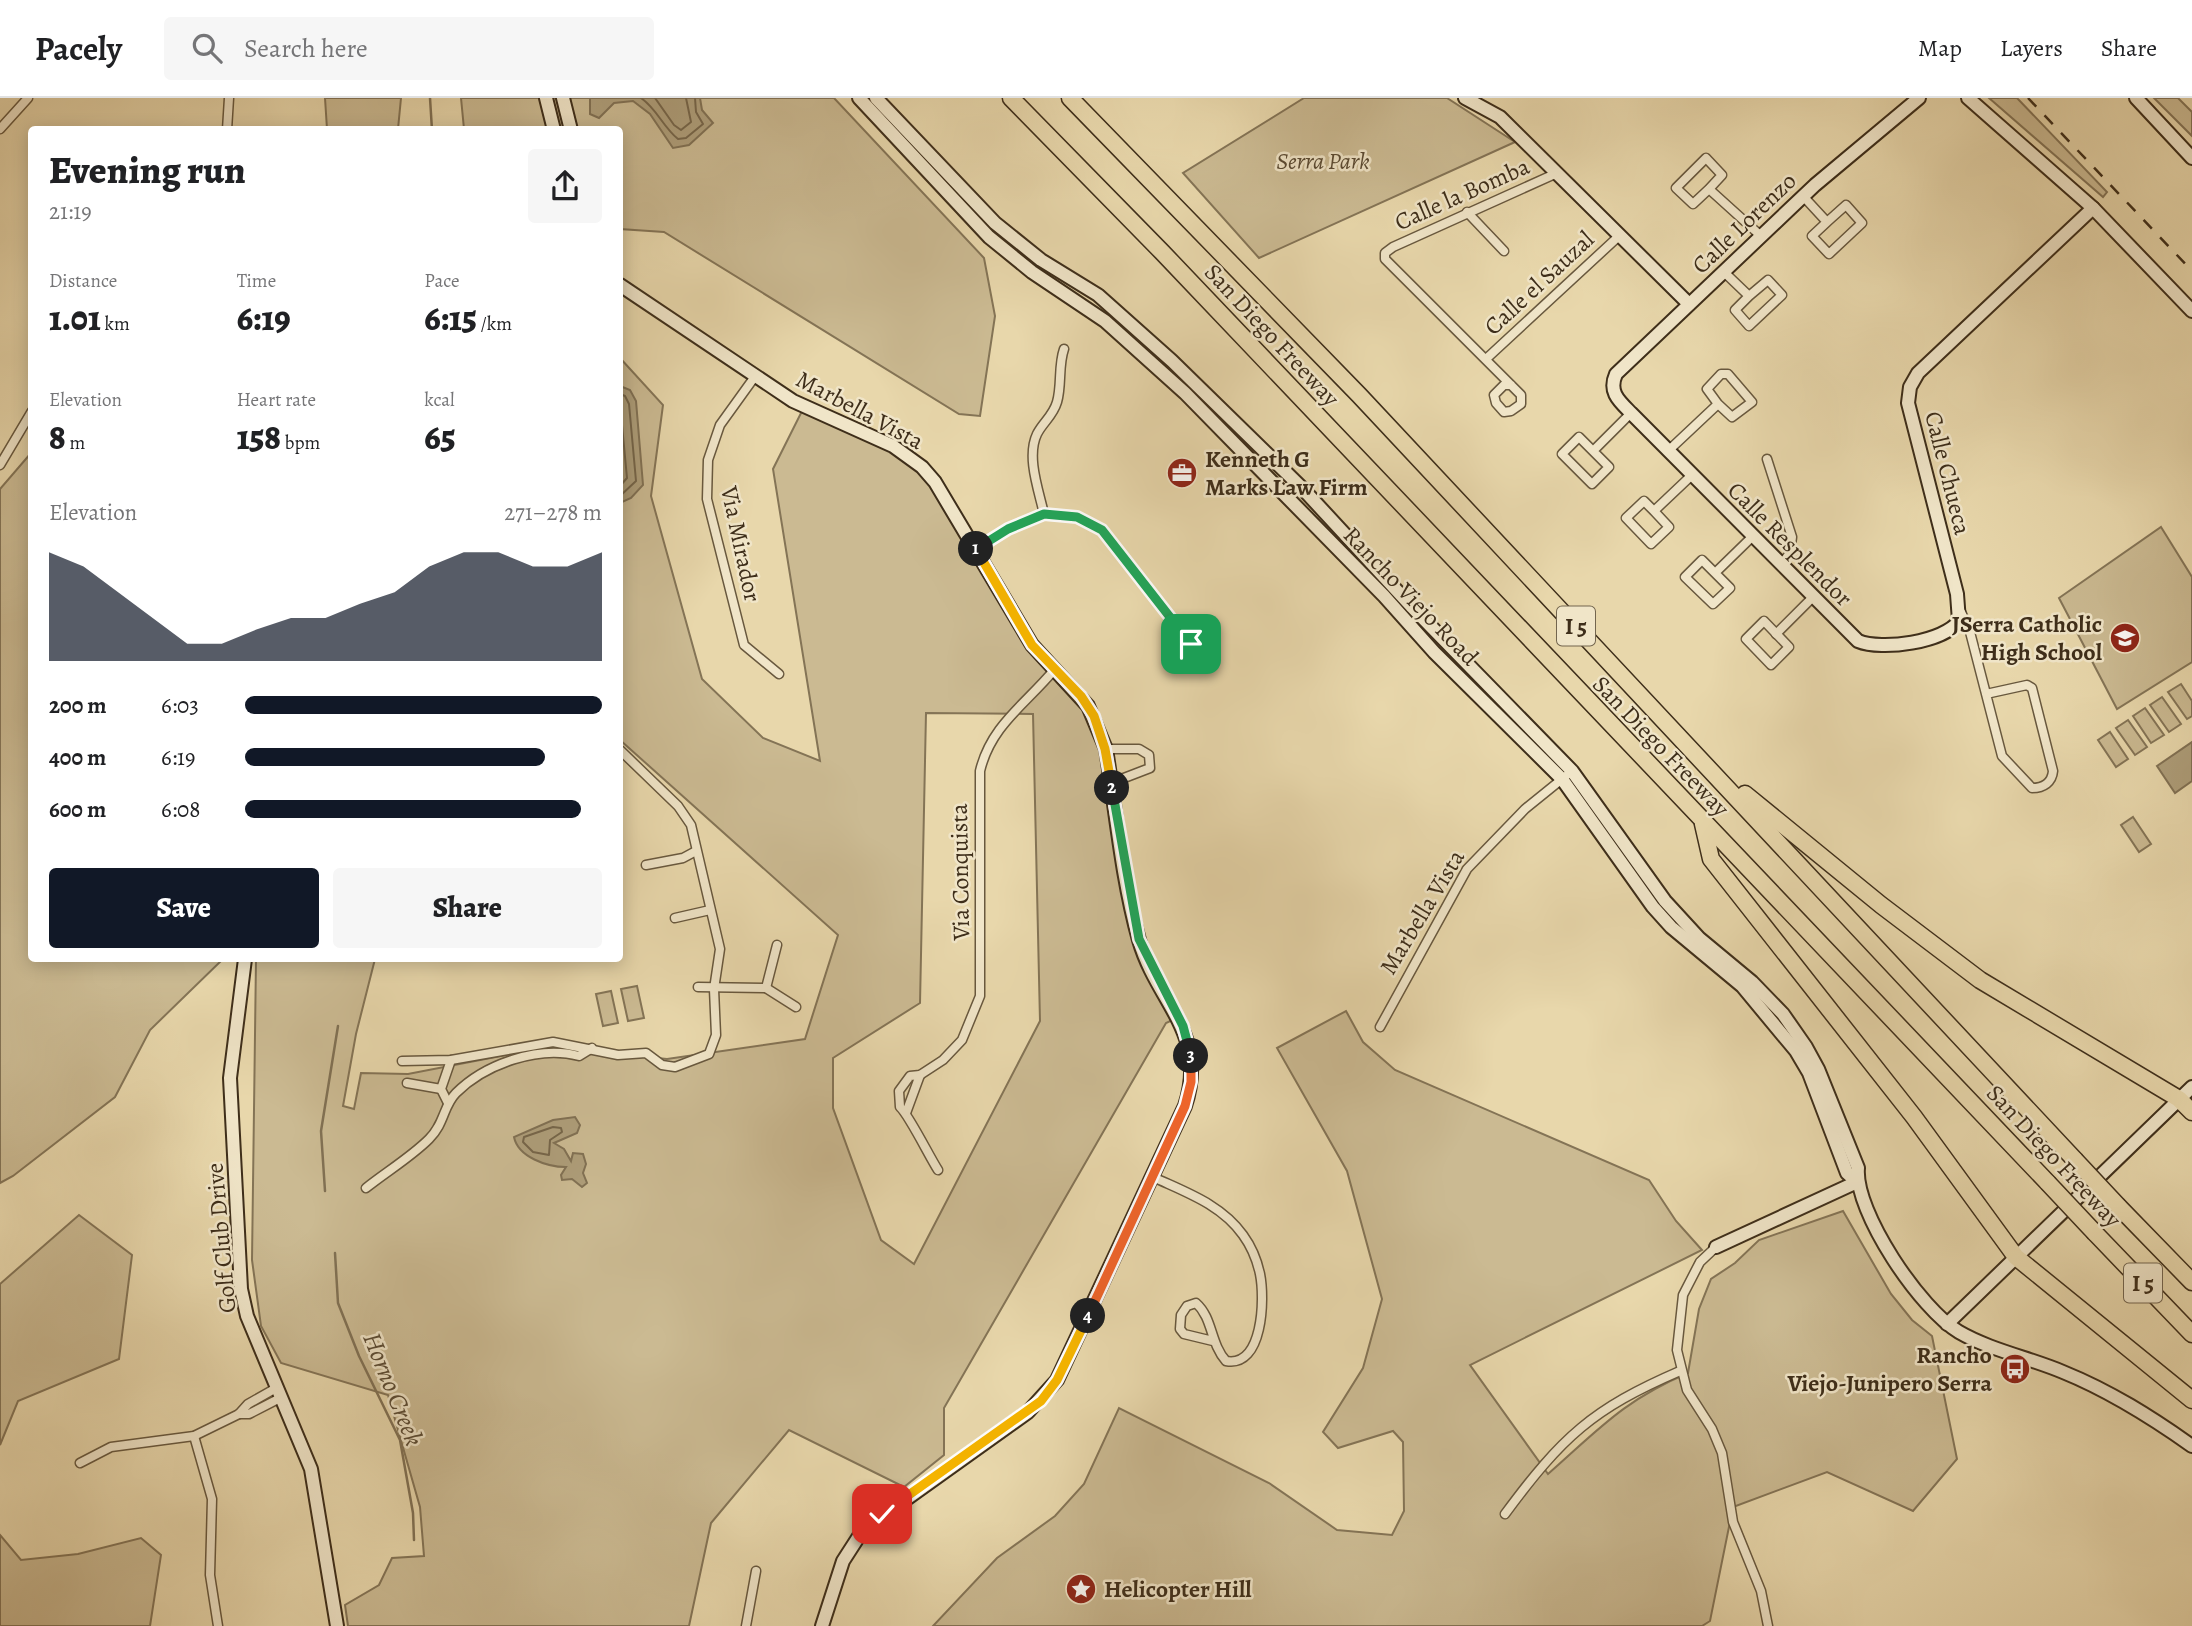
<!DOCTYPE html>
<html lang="en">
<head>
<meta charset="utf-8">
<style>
	body { margin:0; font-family:Alegreya,serif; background:#f6f6f6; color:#202124; height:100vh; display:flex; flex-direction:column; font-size:26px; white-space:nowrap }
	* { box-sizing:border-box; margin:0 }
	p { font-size:23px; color:#757577 }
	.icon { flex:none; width:38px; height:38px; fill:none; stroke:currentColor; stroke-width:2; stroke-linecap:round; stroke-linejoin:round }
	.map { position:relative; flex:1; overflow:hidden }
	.side { position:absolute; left:28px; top:28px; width:595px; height:836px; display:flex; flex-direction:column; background:#fff; border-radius:7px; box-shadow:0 4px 18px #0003 }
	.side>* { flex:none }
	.pin { position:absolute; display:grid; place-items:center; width:60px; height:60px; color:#fff; margin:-30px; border-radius:14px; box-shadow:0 4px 10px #0006 }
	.km { position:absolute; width:35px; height:35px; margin:-18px; border-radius:50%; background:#222; color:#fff; font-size:19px; line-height:35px; text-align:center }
	.round { display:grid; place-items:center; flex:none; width:74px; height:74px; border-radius:7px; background:#f6f6f6 }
	.head { display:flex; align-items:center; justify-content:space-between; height:119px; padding:0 21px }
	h1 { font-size:38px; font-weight:800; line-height:52px }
	.stats { display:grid; grid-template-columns:repeat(3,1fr); gap:10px; height:119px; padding:7px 21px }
	.stats div { display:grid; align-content:center }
	.stats b { font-size:35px; font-weight:800 }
	.stats small { font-size:19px; font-weight:400 }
	.stats p { font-size:19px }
	.chart { height:196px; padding:14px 21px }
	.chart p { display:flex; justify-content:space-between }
	.chart svg { width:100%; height:126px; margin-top:7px; fill:#111827; opacity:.7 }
	.button { display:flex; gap:14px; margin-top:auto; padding:14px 21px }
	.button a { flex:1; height:80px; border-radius:7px; background:#111827; color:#fff; font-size:28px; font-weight:800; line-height:80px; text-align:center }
	.button a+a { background:#f6f6f6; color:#202124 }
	ul { padding:0 21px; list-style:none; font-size:23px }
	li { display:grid; grid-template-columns:112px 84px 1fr; align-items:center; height:52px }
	li i { height:18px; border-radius:9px; background:#111827 }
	header { display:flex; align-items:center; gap:42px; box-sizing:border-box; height:98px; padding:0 35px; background:#fff; border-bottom:2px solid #e0e0e0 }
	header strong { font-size:33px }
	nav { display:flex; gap:38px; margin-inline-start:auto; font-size:24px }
	.search { width:490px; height:63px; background:#f6f6f6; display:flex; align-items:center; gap:18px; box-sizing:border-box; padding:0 24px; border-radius:7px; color:#757577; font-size:26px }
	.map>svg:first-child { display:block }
	.green { fill:#cbba92; stroke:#847456; stroke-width:2; fill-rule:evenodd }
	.water { fill:#ae9e7a; stroke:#817154; stroke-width:2 }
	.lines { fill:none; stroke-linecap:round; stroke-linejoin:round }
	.shore { stroke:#76664a; stroke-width:2 }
	.stream { stroke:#817154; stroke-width:2.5 }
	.street-casing { stroke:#68583e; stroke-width:11 }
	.secondary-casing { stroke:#3e2e1a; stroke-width:16 }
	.highway-casing { stroke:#3e2e1a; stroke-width:19 }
	.street { stroke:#f0e5c8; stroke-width:8 }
	.secondary { stroke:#f0e5c8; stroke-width:12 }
	.highway { stroke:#e8d7ab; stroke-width:16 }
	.rail { stroke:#3e2e1a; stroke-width:2.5; stroke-dasharray:12 12; stroke-linecap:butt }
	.highway-bridge-casing { stroke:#3e2e1a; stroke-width:19; stroke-linecap:butt }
	.highway-bridge { stroke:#e8d7ab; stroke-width:16 }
	.split-1-casing { stroke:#fff; stroke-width:14 }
	.split-2-casing { stroke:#fff; stroke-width:14 }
	.split-3-casing { stroke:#fff; stroke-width:14 }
	.split-4-casing { stroke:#fff; stroke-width:14 }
	.split-5-casing { stroke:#fff; stroke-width:14 }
	.split-1 { stroke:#22a559; stroke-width:9 }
	.split-2 { stroke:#f5b400; stroke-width:9 }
	.split-3 { stroke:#22a559; stroke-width:9 }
	.split-4 { stroke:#f0652b; stroke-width:9 }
	.split-5 { stroke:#f5b400; stroke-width:9 }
	.labels { text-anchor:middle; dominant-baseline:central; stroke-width:5; stroke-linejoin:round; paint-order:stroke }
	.shield { fill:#f0e5c8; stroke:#73654e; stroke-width:2 }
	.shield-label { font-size:23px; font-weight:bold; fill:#3e2e1a }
	.park-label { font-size:24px; font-style:italic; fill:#5a4a32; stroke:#f0e5c8 }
	.street-label { font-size:24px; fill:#3e2e1a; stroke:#f0e5c8 }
	.poi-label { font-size:24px; font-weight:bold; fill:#3e2e1a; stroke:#f0e5c8; text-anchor:start }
	.water-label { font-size:26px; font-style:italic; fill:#5a4a32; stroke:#f0e5c8 }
</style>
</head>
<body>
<header>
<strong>Pacely</strong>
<div class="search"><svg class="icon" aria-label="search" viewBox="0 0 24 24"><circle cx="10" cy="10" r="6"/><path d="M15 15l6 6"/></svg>Search here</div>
<nav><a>Map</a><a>Layers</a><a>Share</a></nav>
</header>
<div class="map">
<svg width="2192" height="1528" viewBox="0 0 2192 1528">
	<rect width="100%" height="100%" fill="#e8d7ab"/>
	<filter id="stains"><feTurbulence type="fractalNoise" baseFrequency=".00286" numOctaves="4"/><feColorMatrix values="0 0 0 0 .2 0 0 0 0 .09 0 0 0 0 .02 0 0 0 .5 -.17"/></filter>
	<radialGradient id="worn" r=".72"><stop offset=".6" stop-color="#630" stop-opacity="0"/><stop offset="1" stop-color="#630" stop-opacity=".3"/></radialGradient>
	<!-- green -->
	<g class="green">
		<polygon points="325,0 401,0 398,31 327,31"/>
		<polygon points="461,0 834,0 984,160 995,218 980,318 959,316 664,134 620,131 620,32 464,31"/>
		<polygon points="1304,0 1447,0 1515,44 1259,160 1183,75"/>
		<polygon points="1989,0 2017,0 2107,94 2103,99"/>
		<polygon points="2154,0 2178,0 2192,14 2192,38"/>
		<path d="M 620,260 L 663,307 L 651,398 L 702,581 L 763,640 L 820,663 L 773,371 L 804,309 L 914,362 L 1032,547 L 1098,625 L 1139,841 L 1179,919 L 1166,925 L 944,1310 L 944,1357 L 904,1389 L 789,1332 L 711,1425 L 689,1528 L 348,1528 L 345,1507 L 379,1487 L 392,1460 L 424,1458 L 420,1409 L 388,1297 L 281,1265 L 261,1228 L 252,1162 L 256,861 L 375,861 L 356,936 L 343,1008 L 354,1011 L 361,975 L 408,976 L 548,949 L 667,961 L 805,941 L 838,837 L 620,642 ZM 926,615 L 1033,616 L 1040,923 L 914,1166 L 881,1142 L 833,1010 L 833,960 L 920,905 Z"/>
		<polygon points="31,355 32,861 223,861 150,932 115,999 13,1078 0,1085 0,391"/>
		<polygon points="2161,429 2192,479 2192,564 2117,611 2059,500"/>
		<polygon points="2181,586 2192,603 2192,618 2187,621 2168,594"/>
		<polygon points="2162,599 2181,626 2169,634 2150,607"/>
		<polygon points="2145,610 2164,637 2151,645 2133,618"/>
		<polygon points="2128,622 2147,649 2135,657 2116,630"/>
		<polygon points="2110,634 2128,661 2116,669 2098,642"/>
		<polygon points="2133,719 2151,746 2139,754 2121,727"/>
		<polygon points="637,888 644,920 628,923 621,891"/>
		<polygon points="611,893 618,925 603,928 596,896"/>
		<path d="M 1346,913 L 1363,944 L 1395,972 L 1649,1082 L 1676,1123 L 1702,1152 L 1470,1267 L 1548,1376 C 1598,1332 1624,1302 1688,1275 L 1699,1211 L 1711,1181 L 1735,1165 L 1759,1142 L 1843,1113 L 1891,1196 L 1912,1222 L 1932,1238 L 1957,1361 L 1913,1413 L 1827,1374 L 1733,1409 L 1710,1523 L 1702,1528 L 933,1528 L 997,1460 L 1055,1418 L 1084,1386 L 1119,1310 L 1269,1385 L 1337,1432 L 1392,1437 L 1404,1413 L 1403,1344 L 1393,1333 L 1338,1350 L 1323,1334 L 1363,1270 L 1382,1201 L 1347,1073 L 1277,950 Z"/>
		<polygon points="79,1117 132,1157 119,1261 18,1303 0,1347 0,1186"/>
		<polygon points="0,1437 21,1462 78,1456 141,1440 161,1457 150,1528 0,1528"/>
	</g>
	<!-- water -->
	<g class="water">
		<polygon points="590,0 700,0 702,12 713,25 689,47 673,50 650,16 633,3 614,5 599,20 590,16"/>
		<polygon points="620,288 630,292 636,303 643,387 631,400 620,405"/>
		<polygon points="2192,644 2192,683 2175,695 2157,668"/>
		<path d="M 575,1019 L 580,1027 L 577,1035 L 554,1045 L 564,1051 L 571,1063 L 573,1055 L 583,1056 L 586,1066 L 583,1075 L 587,1085 L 582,1089 L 572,1081 L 562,1082 L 561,1077 L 566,1069 C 547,1069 518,1059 514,1039 L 553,1022 Z"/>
	</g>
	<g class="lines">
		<!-- shore -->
		<g class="shore">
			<path d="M 641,0 C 657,11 663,29 678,41 L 686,40 L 703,26 L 696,14 L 695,0"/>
			<polyline points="655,0 674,27 681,32 691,24 686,0"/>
			<polyline points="620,296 625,298 629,306 636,383 620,398"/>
			<polyline points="620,306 627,380 620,388"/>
			<polygon points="553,1029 561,1030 562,1034 550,1042 549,1057 533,1054 523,1044 524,1039"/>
		</g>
		<!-- stream -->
		<g class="stream">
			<polyline points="430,0 432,32"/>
			<polyline points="325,1093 321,1033 338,928"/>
			<polyline points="335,1155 338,1205 359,1258 400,1342 413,1415 414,1442"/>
		</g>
		<!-- street casing -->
		<g class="street-casing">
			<g id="street">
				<polyline points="0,31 28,0"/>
				<polyline points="227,32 229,0"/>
				<polyline points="1709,91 1693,106 1676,90 1706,60 1722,77 1709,91 1761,138"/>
				<polyline points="1803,98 1827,124 1812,138 1829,156 1862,125 1846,107 1827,124"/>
				<polyline points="1467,114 1504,153"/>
				<polyline points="1724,174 1749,198 1735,212 1749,228 1782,197 1768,182 1749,198"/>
				<polyline points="1486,261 1619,138"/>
				<polyline points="756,277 720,327 708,362 707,401 744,547 779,576"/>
				<polyline points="1511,287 1504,287 1494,297 1496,305 1504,314 1511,313 1521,306 1521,297 1385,161 1385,155 1393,149 1557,75"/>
				<polyline points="1593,353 1579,339 1562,356 1592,386 1609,369 1593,353 1631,315"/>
				<polyline points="1668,353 1718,306 1707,291 1721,276 1728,276 1752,304 1732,319 1718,306"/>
				<polyline points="1767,361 1792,439 1790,455 1781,467"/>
				<polyline points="0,367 32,313"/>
				<polyline points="1654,413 1644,403 1626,420 1651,446 1669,429 1654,413 1692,377"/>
				<path d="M 1044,416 C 1039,393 1026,359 1037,336 C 1043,324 1053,318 1057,304 C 1062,287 1058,268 1064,251"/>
				<polyline points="975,451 1008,431 1044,416 1077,419 1103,432 1191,546"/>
				<polyline points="1715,475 1702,462 1685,479 1713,506 1730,490 1715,475 1753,438"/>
				<path d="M 1961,514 L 1970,534 L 2002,658 L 2032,690 C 2044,690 2052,684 2053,673 L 2032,590 L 2027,587 L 1986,596"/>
				<polygon points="1764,523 1789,549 1771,567 1746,541"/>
				<polyline points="1776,536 1813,499"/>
				<polyline points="1106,651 1139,651 1149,657 1150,670 1111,685"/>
				<polyline points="646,767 683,760 696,753"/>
				<polyline points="675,820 710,812"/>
				<polyline points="698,889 766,890 777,847"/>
				<polyline points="766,890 796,909"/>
				<polyline points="1380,929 1467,771 1525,711 1572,673"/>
				<polyline points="402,963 451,962 553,944 618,957 646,955 662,967 675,969 709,956 716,937 714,891 720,851 691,727 678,708 620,652"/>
				<polyline points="407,985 441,991"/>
				<polyline points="448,1005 441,991 451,962"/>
				<polyline points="906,1015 920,977"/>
				<path d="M 938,1072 C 929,1058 909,1017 900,1009 L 899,993 L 910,978 L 920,977 L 943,962 L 962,942 L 980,898 L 980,673 C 991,627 1026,606 1054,572"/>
				<path d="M 1153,1079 C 1185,1094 1221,1106 1243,1137 C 1251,1148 1257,1162 1260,1176 C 1265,1201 1263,1270 1226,1263 C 1210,1245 1213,1220 1196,1205 L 1187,1208 L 1181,1217 L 1180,1231 L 1184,1236 L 1213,1243"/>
				<path d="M 366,1090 C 386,1074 411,1059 429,1041 C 445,1025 443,1008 456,995 C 485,966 539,947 579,958 L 592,950"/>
				<polyline points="1716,1149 1700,1164 1683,1197 1677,1252 1687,1292 1712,1331 1722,1355 1733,1424 1761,1493 1768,1528"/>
				<polyline points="239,1316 249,1316 282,1299"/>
				<polyline points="194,1338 212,1401 210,1477 218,1528"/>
				<polyline points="80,1365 111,1349 194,1338 239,1316 248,1306 278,1289"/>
				<path d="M 1505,1416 C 1562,1339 1592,1311 1680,1273"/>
				<polyline points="746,1528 756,1473"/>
			</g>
		</g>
		<!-- secondary casing -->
		<g class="secondary-casing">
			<g id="secondary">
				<polyline points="546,0 554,32"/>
				<polyline points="563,0 571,32"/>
				<polyline points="859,0 989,139 1032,174 1105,223 1185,295 1384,498 1434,554 1562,681 1653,809 1671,829 1742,888 1796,953 1809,975 1847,1075 1857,1084"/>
				<path d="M 876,0 L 995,125 L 1041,162 L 1098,197 L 1172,263 L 1303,391 L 1411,508 L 1572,673 L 1665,803 L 1699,840 L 1752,884 L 1783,916 L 1806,949 L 1818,971 L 1858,1070 C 1854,1114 1921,1212 1959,1234 C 1990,1252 2030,1260 2063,1274 C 2110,1293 2151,1319 2192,1348"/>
				<polyline points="1465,0 1500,19 1689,206"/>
				<path d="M 1919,0 L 1815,87 L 1616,276 C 1608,294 1619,303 1631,315 L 1858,543 C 1882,553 1944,544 1959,523 L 1957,496 L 1908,305 L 1910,289 L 1918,275 L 2093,110"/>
				<polyline points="1968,0 2093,110 2192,213"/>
				<polyline points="2136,0 2192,60"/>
				<path d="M 620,187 L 793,303 L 893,348 L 922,369 L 935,384 L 1032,547 L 1088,608 L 1106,651 C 1116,714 1122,781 1139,842 C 1157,905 1209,935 1185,1008 L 1057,1282 L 1028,1314 L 863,1432 L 843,1463 L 822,1528"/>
				<polyline points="245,861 230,980 241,1191 247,1218 311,1371 337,1528"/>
				<polyline points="1716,1149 1857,1084"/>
				<polyline points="1947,1226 2192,989"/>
			</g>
		</g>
		<!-- highway casing -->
		<g class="highway-casing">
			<g id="highway">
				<polyline points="1011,0 1162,154 2048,1085"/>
				<polyline points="1070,0 1359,297 2075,1062"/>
				<polyline points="1745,696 1881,807 1980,882 2179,1001 2192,1014"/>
				<polyline points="1703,726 1711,761 1914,1019 2016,1159 2192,1302"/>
				<polyline points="2118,1108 2192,1184"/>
				<polyline points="2095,1135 2192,1236"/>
			</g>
		</g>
		<!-- street -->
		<use href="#street" class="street"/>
		<!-- secondary -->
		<use href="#secondary" class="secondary"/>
		<!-- highway -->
		<use href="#highway" class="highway"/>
		<!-- rail -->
		<polyline class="rail" points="2028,0 2192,173"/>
		<!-- highway-bridge casing -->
		<g class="highway-bridge-casing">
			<g id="highway-bridge">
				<polyline points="2075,1062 2118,1108"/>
				<polyline points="2048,1085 2095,1135"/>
			</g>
		</g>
		<!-- highway-bridge -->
		<use href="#highway-bridge" class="highway-bridge"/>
	</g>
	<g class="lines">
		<!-- split-1 casing -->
		<g class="split-1-casing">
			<polyline id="split-1" points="976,451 1008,431 1044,416 1077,419 1102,432 1191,546"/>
		</g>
		<!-- split-2 casing -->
		<g class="split-2-casing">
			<polyline id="split-2" points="976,451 1032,547 1081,598 1094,618 1105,651 1112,690"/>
		</g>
		<!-- split-3 casing -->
		<g class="split-3-casing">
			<polyline id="split-3" points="1112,690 1139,841 1183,928 1191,958"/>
		</g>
		<!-- split-4 casing -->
		<g class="split-4-casing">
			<polyline id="split-4" points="1088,1218 1185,1008 1191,984 1191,958"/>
		</g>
		<!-- split-5 casing -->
		<g class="split-5-casing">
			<polyline id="split-5" points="882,1416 1041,1303 1057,1282 1088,1218"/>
		</g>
		<!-- split-1 -->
		<use href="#split-1" class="split-1"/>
		<!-- split-2 -->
		<use href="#split-2" class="split-2"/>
		<!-- split-3 -->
		<use href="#split-3" class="split-3"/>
		<!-- split-4 -->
		<use href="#split-4" class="split-4"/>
		<!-- split-5 -->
		<use href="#split-5" class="split-5"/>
	</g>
	<!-- icons -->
	<defs>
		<g id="office-disc" transform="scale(1.575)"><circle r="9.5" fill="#8f2418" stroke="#f0e5c8"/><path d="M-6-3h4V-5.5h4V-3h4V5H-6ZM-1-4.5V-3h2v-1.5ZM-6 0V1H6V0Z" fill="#fff"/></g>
		<g id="school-disc" transform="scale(1.575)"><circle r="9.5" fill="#8f2418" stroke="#f0e5c8"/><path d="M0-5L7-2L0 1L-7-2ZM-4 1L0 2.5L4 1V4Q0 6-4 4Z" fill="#fff"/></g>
		<g id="bus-disc" transform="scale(1.575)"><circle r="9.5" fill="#8f2418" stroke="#f0e5c8"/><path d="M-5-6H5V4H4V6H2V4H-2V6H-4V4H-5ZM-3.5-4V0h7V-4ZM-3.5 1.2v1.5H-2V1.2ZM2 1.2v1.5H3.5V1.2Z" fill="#fff"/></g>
		<g id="sight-disc" transform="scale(1.575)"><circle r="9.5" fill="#8f2418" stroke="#f0e5c8"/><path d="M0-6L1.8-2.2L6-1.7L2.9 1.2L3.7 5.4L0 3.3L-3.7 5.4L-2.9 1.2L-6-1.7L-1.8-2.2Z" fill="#fff"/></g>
	</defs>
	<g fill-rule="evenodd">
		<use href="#office-disc" x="1182" y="375"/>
		<use href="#school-disc" x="2125" y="540"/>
		<use href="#bus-disc" x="2015" y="1271"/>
		<use href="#sight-disc" x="1081" y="1491"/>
	</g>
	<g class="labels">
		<!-- shield labels -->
		<g class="shield">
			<rect x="1557" y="508.5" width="38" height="39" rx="5"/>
			<rect x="2124" y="1165.5" width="38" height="39" rx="5"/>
		</g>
		<g class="shield-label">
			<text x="1576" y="528">I 5</text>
			<text x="2143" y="1185">I 5</text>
		</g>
		<!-- park labels -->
		<g class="park-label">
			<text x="1323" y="63">Serra Park</text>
		</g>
		<!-- street labels -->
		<g class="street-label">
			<text transform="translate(1462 96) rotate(-24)">Calle la Bomba</text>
			<text transform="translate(1744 125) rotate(-44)">Calle Lorenzo</text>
			<text transform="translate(1539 185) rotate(-43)">Calle el Sauzal</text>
			<text transform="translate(1272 237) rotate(47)">San Diego Freeway</text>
			<text transform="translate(860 312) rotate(28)">Marbella Vista</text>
			<text transform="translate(1948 375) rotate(76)">Calle Chueca</text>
			<text transform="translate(741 446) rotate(78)">Via Mirador</text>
			<text transform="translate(1790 446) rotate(45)">Calle Resplendor</text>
			<text transform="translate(1411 498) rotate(46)">Rancho Viejo Road</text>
			<text transform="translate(1661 648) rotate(46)">San Diego Freeway</text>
			<text transform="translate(960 774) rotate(-91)">Via Conquista</text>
			<text transform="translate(1422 814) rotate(-59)">Marbella Vista</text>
			<text transform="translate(2054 1058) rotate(47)">San Diego Freeway</text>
			<text transform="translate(221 1140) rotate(-95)">Golf Club Drive</text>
		</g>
		<!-- poi labels -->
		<g class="poi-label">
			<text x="1205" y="361">Kenneth G<tspan x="1205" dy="28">Marks Law Firm</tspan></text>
			<text x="2102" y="526" text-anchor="end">JSerra Catholic<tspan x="2102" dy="28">High School</tspan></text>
			<text x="1992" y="1257" text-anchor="end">Rancho<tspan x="1992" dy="28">Viejo-Junipero Serra</tspan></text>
			<text x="1104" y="1491">Helicopter Hill</text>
		</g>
		<!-- water labels -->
		<g class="water-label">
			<text transform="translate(393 1291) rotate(68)">Horno Creek</text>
		</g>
	</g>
	<rect width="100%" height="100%" filter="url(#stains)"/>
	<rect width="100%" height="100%" fill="url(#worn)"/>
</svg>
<div class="pin" style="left:1191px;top:546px;background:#1e9e55"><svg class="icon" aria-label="arrive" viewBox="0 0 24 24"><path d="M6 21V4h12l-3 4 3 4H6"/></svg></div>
<div class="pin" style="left:882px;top:1416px;background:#d93025"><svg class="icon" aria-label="check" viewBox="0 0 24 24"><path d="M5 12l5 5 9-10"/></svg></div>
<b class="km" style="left:976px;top:451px">1</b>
<b class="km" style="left:1112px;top:690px">2</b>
<b class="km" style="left:1191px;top:958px">3</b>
<b class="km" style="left:1088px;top:1218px">4</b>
<section class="side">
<div class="head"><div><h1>Evening run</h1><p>21:19</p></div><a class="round"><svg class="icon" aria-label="share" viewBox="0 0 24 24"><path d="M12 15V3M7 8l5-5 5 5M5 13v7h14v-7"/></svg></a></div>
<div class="stats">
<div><p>Distance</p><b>1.01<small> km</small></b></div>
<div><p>Time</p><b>6:19</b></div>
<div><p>Pace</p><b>6:15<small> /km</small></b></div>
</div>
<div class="stats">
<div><p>Elevation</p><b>8<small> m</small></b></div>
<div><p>Heart rate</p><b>158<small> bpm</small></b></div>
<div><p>kcal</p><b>65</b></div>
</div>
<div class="chart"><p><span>Elevation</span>271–278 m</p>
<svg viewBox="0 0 160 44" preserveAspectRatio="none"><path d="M0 44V6L10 11L20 20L30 29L40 38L50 38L60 33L70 29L80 29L90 24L100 20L110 11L120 6L130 6L140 11L150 11L160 6V44z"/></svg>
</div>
<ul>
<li><b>200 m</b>6:03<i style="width:100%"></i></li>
<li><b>400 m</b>6:19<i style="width:84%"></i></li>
<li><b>600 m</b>6:08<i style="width:94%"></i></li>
</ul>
<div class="button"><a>Save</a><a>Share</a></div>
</section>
</div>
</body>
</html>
